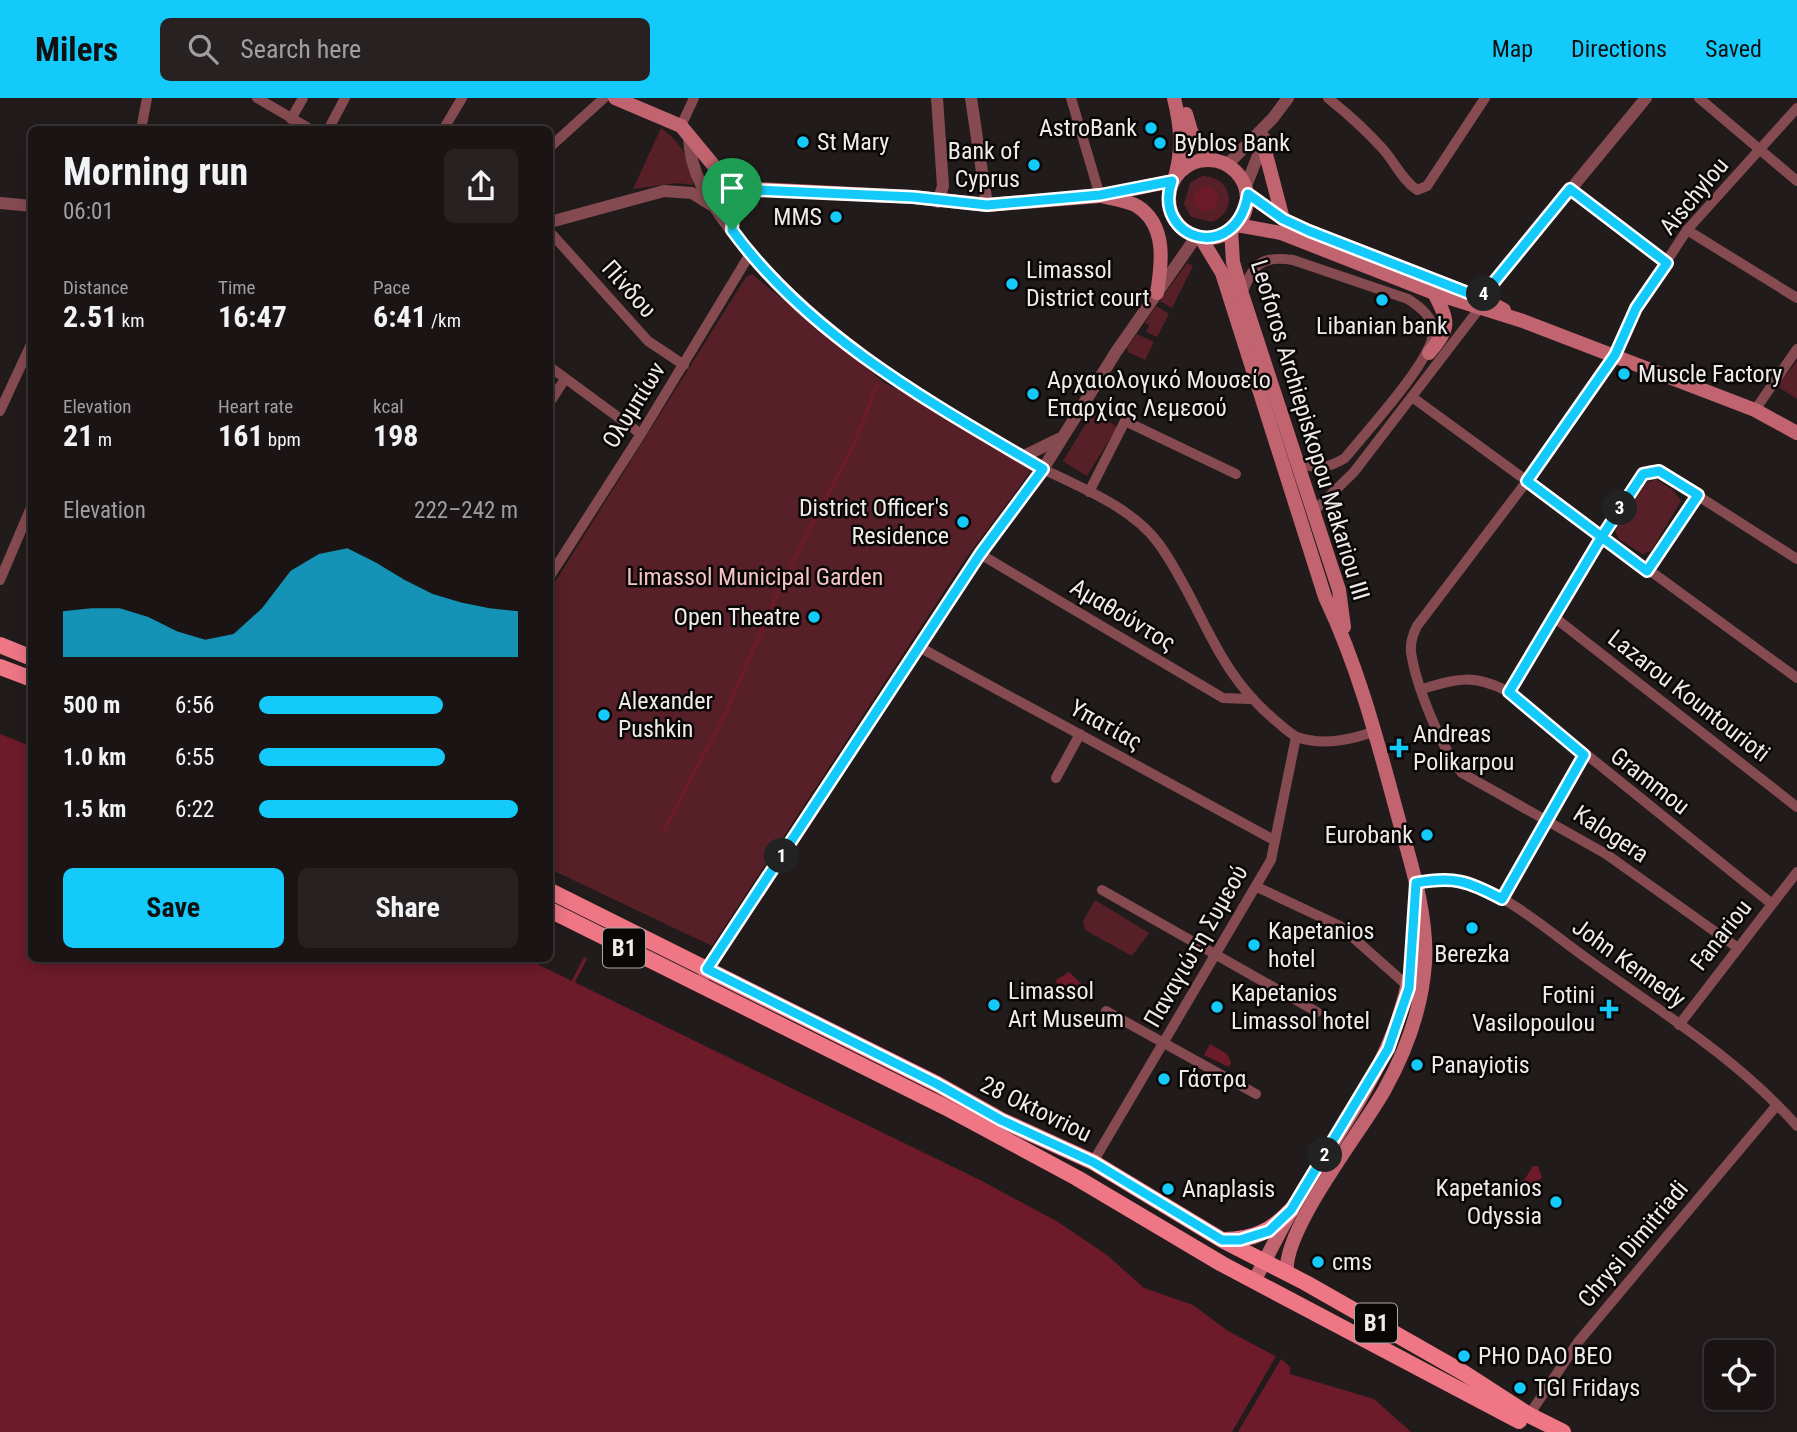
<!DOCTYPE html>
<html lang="en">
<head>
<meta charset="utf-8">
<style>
	body { margin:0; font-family:"Roboto Condensed",sans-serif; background:#272122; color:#f1f3f6; height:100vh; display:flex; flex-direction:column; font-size:26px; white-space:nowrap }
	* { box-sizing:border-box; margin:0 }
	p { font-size:23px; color:#9f9ea0 }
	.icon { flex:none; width:38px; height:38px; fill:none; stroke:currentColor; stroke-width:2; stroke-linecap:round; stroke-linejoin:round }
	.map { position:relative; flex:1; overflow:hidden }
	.details { position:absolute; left:28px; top:28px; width:525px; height:836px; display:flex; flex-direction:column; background:#1a1414; border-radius:10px; box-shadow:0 4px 18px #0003,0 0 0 2px #383334 }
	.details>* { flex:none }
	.tools { position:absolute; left:1704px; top:1242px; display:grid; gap:14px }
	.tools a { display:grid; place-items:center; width:70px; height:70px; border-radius:10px; background:#1a1414; box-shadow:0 4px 18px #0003,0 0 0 2px #383334; font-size:35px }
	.pin { position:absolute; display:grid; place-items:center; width:60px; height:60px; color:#fff; margin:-72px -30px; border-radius:50% 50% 50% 0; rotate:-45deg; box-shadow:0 0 7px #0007 }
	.pin .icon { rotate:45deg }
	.km { position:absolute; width:35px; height:35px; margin:-18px; border-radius:50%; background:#222; color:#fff; font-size:19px; line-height:35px; text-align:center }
	.round { display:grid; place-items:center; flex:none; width:74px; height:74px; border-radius:10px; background:#272122 }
	.summary { display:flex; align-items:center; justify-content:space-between; height:119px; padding:0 35px }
	h1 { font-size:38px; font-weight:700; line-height:52px }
	.metrics { display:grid; grid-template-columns:repeat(3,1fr); gap:10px; height:119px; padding:7px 35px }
	.metrics div { display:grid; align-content:center }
	.metrics b { font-size:30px; font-weight:700 }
	.metrics small { font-size:19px; font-weight:400 }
	.metrics p { font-size:19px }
	.chart { height:196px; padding:14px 35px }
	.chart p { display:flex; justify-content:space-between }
	.chart svg { width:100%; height:126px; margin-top:7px; fill:#13cafb; opacity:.7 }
	.action { display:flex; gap:14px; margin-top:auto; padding:14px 35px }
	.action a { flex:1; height:80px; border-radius:10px; background:#13cafb; color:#111; font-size:28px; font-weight:700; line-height:80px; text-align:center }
	.action a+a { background:#272122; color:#f1f3f6 }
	ul { padding:0 35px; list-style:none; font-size:23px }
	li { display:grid; grid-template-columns:112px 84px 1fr; align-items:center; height:52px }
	li i { height:18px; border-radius:9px; background:#13cafb }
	header { display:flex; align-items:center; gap:42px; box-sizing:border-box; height:98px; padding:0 35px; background:#13cafb; color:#111 }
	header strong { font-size:33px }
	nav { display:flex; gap:38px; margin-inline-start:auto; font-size:24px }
	.search { width:490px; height:63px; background:#272122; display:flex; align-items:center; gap:18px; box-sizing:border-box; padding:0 24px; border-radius:10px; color:#9f9ea0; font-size:26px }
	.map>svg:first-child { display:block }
	.green { fill:#572028 }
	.water { fill:#6d1b2b }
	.pier { fill:#221b1b }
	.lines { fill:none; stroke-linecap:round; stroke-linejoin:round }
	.stream { stroke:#6d1b2b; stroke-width:3.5 }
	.minor { stroke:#854b51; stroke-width:10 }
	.tertiary { stroke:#854b51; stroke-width:12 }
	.secondary { stroke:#c1646f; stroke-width:14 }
	.primary { stroke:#ef7685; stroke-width:16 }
	.route-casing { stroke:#fff; stroke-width:14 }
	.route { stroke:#13cafb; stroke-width:9 }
	.poi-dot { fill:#13cafb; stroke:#0a0707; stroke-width:2.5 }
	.labels { text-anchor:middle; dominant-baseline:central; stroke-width:5; stroke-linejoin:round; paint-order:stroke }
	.shield { fill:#0a0707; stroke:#aba7a7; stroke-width:2 }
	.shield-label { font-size:23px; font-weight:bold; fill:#f0ebeb }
	.poi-label { font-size:24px; fill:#f0ebeb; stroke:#0a0707; text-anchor:start }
	.street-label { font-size:24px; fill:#f0ebeb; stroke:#0a0707 }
	.park-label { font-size:24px; fill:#f6c3c7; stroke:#0a0707 }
</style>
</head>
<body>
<header>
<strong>Milers</strong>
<div class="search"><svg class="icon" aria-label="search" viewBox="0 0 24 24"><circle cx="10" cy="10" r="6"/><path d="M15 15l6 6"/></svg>Search here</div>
<nav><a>Map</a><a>Directions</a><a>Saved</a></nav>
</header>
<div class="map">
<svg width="1797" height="1334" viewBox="0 0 1797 1334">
	<rect width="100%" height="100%" fill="#221b1b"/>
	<!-- green -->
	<g class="green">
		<path d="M 661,30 C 678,42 695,65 693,87 L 677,85 L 633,91 Z"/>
		<path d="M 1202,78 C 1231,78 1240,112 1212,124 L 1191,119 L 1184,106 L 1190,85 Z"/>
		<polygon points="1187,165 1193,168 1172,210 1160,203"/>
		<polygon points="752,176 886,286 915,299 1032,372 966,460 712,848 550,771 550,492 746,179"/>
		<polygon points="1156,208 1169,216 1157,239 1146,234 1149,227 1145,225"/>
		<polygon points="1137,236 1154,244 1145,262 1128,254 1127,249"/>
		<polygon points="1797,263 1797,301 1777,288"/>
		<polygon points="1093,314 1117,329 1087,378 1063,363"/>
		<polygon points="1656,381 1673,392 1681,403 1651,453 1642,456 1619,441 1615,433 1646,385"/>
		<polygon points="1095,802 1149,835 1132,858 1085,832 1083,823"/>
	</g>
	<!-- water -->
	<g class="water">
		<circle cx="1206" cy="101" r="12"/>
		<polygon points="0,636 31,648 32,861 527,861 982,1083 1058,1124 1107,1157 1144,1190 1193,1207 1228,1233 1281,1261 1290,1269 1290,1276 1374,1301 1411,1334 0,1334"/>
		<polygon points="1069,874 1089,893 1085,902 1078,903 1072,896 1059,894 1056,882"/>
		<polygon points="1210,946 1227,956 1231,964 1229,969 1204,957"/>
		<polygon points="1533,1068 1538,1068 1542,1079 1527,1096 1516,1096 1515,1086 1525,1081"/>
	</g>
	<!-- pier -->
	<polygon class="pier" points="1276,1258 1281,1261 1238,1334 1232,1334"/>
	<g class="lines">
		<!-- stream -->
		<g class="stream">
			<polyline points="664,732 726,614 784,481 854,346 877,287"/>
			<polyline points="573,884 585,861"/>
		</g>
		<!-- minor -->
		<g class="minor">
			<polyline points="257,0 312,32"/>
			<polyline points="1071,0 1100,98"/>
			<path d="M 1328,0 C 1348,16 1365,31 1382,50 C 1395,64 1401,81 1417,92 L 1427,88 L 1485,0"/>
			<polyline points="1699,0 1797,83"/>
			<polyline points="291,21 303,0"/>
			<polyline points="681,28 694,0"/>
			<polyline points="141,32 147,0"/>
			<polyline points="328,32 345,0"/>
			<polyline points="443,32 462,0"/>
			<polyline points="550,49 604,0"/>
			<polyline points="1571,91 1667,165"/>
			<polyline points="1687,132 1797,200"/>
			<polyline points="550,134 648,243 684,267"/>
			<path d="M 1242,196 C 1253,167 1260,157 1293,162 L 1408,201 C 1420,209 1434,219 1433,235 C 1432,263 1365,335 1345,360 C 1327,371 1316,372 1297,364"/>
			<polyline points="550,269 641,336"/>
			<polyline points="1412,299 1797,580"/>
			<polyline points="550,304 565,281"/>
			<polyline points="1755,312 1797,251"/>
			<polyline points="0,313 32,244"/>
			<path d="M 1043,371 C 1082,390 1133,410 1159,446 C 1203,508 1213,571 1276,623 C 1282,628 1290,636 1297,639 C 1322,648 1352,642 1375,633"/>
			<polyline points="1089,394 1125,323 1236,376"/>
			<polyline points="1313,414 1354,374 1479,211"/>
			<polyline points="980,456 1223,600 1249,601"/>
			<polyline points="1647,473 1698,397"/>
			<polyline points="550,478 641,336 750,156"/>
			<polyline points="0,482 32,407"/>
			<polyline points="1554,519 1797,709"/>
			<polyline points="919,549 1274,742"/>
			<path d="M 1422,591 C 1459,580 1474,576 1509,594 L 1772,806"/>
			<polyline points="1509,594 1601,440 1643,376 1650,372 1659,373 1797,461"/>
			<polyline points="1056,680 1080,636"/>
			<path d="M 1416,785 C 1434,782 1451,778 1469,784 C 1513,801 1551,835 1589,862 C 1660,913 1739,962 1797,1028"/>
			<polyline points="1257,789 1340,828 1410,890"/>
			<polyline points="1102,792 1317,914"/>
			<polyline points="1502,801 1584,657"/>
			<path d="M 1738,850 L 1606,756 L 1462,675 C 1441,650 1416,588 1411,554 C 1410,544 1413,536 1417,528 L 1527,383 L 1614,257 L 1636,210 L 1687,132 L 1797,10"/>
			<polyline points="1106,913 1256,996"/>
			<polyline points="1679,927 1797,774"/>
			<polyline points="1093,1064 1271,762 1296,639"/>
			<polyline points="1529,1317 1578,1244 1777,1007"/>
		</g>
		<!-- tertiary -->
		<g class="tertiary">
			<polyline points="937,0 943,88 938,104"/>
			<polyline points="971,0 987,107"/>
			<path d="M 689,37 C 689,75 709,103 731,132 C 814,238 929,304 1043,371"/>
			<polyline points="1227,67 1273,20 1288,0"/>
			<polyline points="1246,88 1265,40"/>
			<polyline points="0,105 32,108"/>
			<polyline points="550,124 664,93 692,95 711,107"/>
			<polyline points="732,132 734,104 755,91"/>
			<polyline points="1481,200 1646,0"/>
			<polyline points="1022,359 1059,341"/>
			<polyline points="698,887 980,456 1043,371 1116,254 1196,139"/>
		</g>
		<!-- secondary -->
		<g class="secondary">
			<polyline points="615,0 681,28 719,74 729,82 755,91 913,99 987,107 1100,98 1172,83"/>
			<path d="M 1174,0 C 1181,29 1183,50 1175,79"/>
			<polyline points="1186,16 1191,33 1209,61"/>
			<polyline points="1263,45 1283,121"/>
			<circle cx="1208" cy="101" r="39"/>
			<polyline points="1248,96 1283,121 1309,133 1481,200 1504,212"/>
			<path d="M 1105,99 C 1115,101 1128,103 1137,108 C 1167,127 1162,165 1157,195"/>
			<polyline points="1237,127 1281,135 1434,195 1523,223 1755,312 1797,335"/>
			<polyline points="1231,132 1233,164 1242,196 1339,492 1344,529"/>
			<path d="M 1201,140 L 1222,175 L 1325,499 C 1358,568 1377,641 1397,715 C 1410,763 1428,815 1425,865 C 1422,909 1406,953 1385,991 C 1362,1033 1281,1133 1287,1176"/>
			<path d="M 1429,255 C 1451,229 1449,224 1434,195"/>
			<path d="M 1254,1183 C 1271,1152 1286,1120 1305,1089 C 1359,1002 1412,935 1415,828"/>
		</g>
		<!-- primary -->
		<g class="primary">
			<polyline points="0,547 32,560"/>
			<polyline points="0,569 32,581"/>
			<polyline points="550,793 937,986 1001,1022 1093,1064 1222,1142 1306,1185 1464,1275 1529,1317 1563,1334"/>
			<polyline points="550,812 945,1009 1077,1080 1222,1166 1519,1323"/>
			<path d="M 1224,1142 C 1253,1142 1272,1133 1291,1112"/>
		</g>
	</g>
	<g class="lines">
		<!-- route casing -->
		<g class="route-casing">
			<path id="route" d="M 732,132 C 810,239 931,305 1043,371 L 980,456 L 707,871 L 937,986 L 1001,1022 L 1093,1064 L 1222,1142 L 1240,1142 L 1269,1133 L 1291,1112 L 1388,951 L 1409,890 L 1416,785 C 1454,778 1468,783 1502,801 L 1584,657 L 1509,594 L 1601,440 L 1643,376 L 1659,373 L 1698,397 L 1647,473 L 1527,383 L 1615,257 L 1636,210 L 1667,165 L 1570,91 L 1481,200 L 1309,133 L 1283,121 L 1248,96 C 1236,168 1151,141 1172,83 L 1100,97 L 987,107 L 913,99 L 755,92 L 734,104 L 732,132"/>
		</g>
		<!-- route -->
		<use href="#route" class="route"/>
	</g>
	<!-- markers -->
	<g class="poi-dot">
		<circle cx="1151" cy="30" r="7"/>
		<circle cx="803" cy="44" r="7"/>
		<circle cx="1160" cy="45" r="7"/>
		<circle cx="1034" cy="67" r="7"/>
		<circle cx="836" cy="119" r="7"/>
		<circle cx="1012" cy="186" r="7"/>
		<circle cx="1382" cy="202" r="7"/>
		<circle cx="1624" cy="276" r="7"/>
		<circle cx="1033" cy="296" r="7"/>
		<circle cx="963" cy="424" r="7"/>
		<circle cx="814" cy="519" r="7"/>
		<circle cx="604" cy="617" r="7"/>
		<path d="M1395.5 639.5h7v7h7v7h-7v7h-7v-7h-7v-7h7z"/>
		<circle cx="1427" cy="737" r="7"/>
		<circle cx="1472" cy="830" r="7"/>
		<circle cx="1254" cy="847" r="7"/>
		<circle cx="994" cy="907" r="7"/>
		<circle cx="1217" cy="909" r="7"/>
		<path d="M1605.5 900.5h7v7h7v7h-7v7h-7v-7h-7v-7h7z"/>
		<circle cx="1417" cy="967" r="7"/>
		<circle cx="1164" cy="981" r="7"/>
		<circle cx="1168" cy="1091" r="7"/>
		<circle cx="1556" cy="1104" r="7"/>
		<circle cx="1318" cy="1164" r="7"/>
		<circle cx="1464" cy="1258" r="7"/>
		<circle cx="1520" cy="1290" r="7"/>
	</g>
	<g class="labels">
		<!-- shield labels -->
		<g class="shield">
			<rect x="603" y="830.5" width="42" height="39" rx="5"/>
			<rect x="1355" y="1205.5" width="42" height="39" rx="5"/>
		</g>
		<g class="shield-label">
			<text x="624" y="850">B1</text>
			<text x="1376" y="1225">B1</text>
		</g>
		<!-- poi labels -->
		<g class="poi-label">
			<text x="1137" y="30" text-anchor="end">AstroBank</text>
			<text x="817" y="44">St Mary</text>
			<text x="1174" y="45">Byblos Bank</text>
			<text x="1020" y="53" text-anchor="end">Bank of<tspan x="1020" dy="28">Cyprus</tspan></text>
			<text x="822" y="119" text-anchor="end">MMS</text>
			<text x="1026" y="172">Limassol<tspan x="1026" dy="28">District court</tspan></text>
			<text x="1382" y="228" text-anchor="middle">Libanian bank</text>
			<text x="1638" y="276">Muscle Factory</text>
			<text x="1047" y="282">Αρχαιολογικό Μουσείο<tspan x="1047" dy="28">Επαρχίας Λεμεσού</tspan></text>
			<text x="949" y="410" text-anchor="end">District Officer's<tspan x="949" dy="28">Residence</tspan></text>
			<text x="800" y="519" text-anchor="end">Open Theatre</text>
			<text x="618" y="603">Alexander<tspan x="618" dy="28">Pushkin</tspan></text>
			<text x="1413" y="636">Andreas<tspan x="1413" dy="28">Polikarpou</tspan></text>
			<text x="1413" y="737" text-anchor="end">Eurobank</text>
			<text x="1268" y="833">Kapetanios<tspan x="1268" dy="28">hotel</tspan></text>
			<text x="1472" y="856" text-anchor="middle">Berezka</text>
			<text x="1008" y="893">Limassol<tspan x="1008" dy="28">Art Museum</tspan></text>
			<text x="1231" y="895">Kapetanios<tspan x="1231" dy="28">Limassol hotel</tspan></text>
			<text x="1595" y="897" text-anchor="end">Fotini<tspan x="1595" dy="28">Vasilopoulou</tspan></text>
			<text x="1431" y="967">Panayiotis</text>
			<text x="1178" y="981">Γάστρα</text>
			<text x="1542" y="1090" text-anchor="end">Kapetanios<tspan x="1542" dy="28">Odyssia</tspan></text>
			<text x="1182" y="1091">Anaplasis</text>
			<text x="1332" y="1164">cms</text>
			<text x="1478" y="1258">PHO DAO BEO</text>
			<text x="1534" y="1290">TGI Fridays</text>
		</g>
		<!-- street labels -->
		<g class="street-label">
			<text transform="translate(1694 98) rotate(-50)">Aischylou</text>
			<text transform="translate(629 191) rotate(48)">Πίνδου</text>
			<text transform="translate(634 307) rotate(-58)">Ολυμπίων</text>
			<text transform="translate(1310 332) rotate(73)">Leoforos Archiepiskopou Makariou III</text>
			<text transform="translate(1123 517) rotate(31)">Αμαθούντος</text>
			<text transform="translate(1689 598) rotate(38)">Lazarou Kountourioti</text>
			<text transform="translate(1106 627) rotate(29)">Υπατίας</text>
			<text transform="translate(1650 683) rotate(38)">Grammou</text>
			<text transform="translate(1611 736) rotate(33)">Kalogera</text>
			<text transform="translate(1721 837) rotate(-52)">Fanariou</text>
			<text transform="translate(1196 848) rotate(-60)">Παναγιώτη Συμεού</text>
			<text transform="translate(1629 865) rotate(36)">John Kennedy</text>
			<text transform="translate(1036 1011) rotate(26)">28 Oktovriou</text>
			<text transform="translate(1633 1146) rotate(-50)">Chrysi Dimitriadi</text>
		</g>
		<!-- park labels -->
		<g class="park-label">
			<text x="755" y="479">Limassol Municipal Garden</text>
		</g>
	</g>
</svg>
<div class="tools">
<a><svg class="icon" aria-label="locate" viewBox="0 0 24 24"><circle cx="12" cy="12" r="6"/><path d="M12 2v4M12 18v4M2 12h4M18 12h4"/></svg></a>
</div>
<div class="pin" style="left:732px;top:132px;background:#1e9e55"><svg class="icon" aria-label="arrive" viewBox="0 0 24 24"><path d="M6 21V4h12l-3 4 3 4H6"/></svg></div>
<b class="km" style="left:782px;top:758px">1</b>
<b class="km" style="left:1325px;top:1057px">2</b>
<b class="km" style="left:1620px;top:410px">3</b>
<b class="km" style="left:1484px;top:196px">4</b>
<section class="details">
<div class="summary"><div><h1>Morning run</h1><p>06:01</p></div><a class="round"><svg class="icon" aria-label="share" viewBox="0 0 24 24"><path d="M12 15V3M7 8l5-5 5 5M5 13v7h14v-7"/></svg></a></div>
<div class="metrics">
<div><p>Distance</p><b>2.51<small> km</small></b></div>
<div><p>Time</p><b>16:47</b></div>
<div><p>Pace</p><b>6:41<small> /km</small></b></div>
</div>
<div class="metrics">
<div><p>Elevation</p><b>21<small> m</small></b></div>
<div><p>Heart rate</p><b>161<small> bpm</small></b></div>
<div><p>kcal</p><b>198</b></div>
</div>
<div class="chart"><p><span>Elevation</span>222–242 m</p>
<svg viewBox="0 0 160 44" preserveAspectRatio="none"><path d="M0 44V28L10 27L20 27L30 30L40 35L50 38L60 36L70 27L80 14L90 8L100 6L110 11L120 17L130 22L140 25L150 27L160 28V44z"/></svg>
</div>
<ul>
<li><b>500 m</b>6:56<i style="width:71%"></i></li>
<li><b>1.0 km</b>6:55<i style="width:72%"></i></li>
<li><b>1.5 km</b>6:22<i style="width:100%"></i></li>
</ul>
<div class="action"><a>Save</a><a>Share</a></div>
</section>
</div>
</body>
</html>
